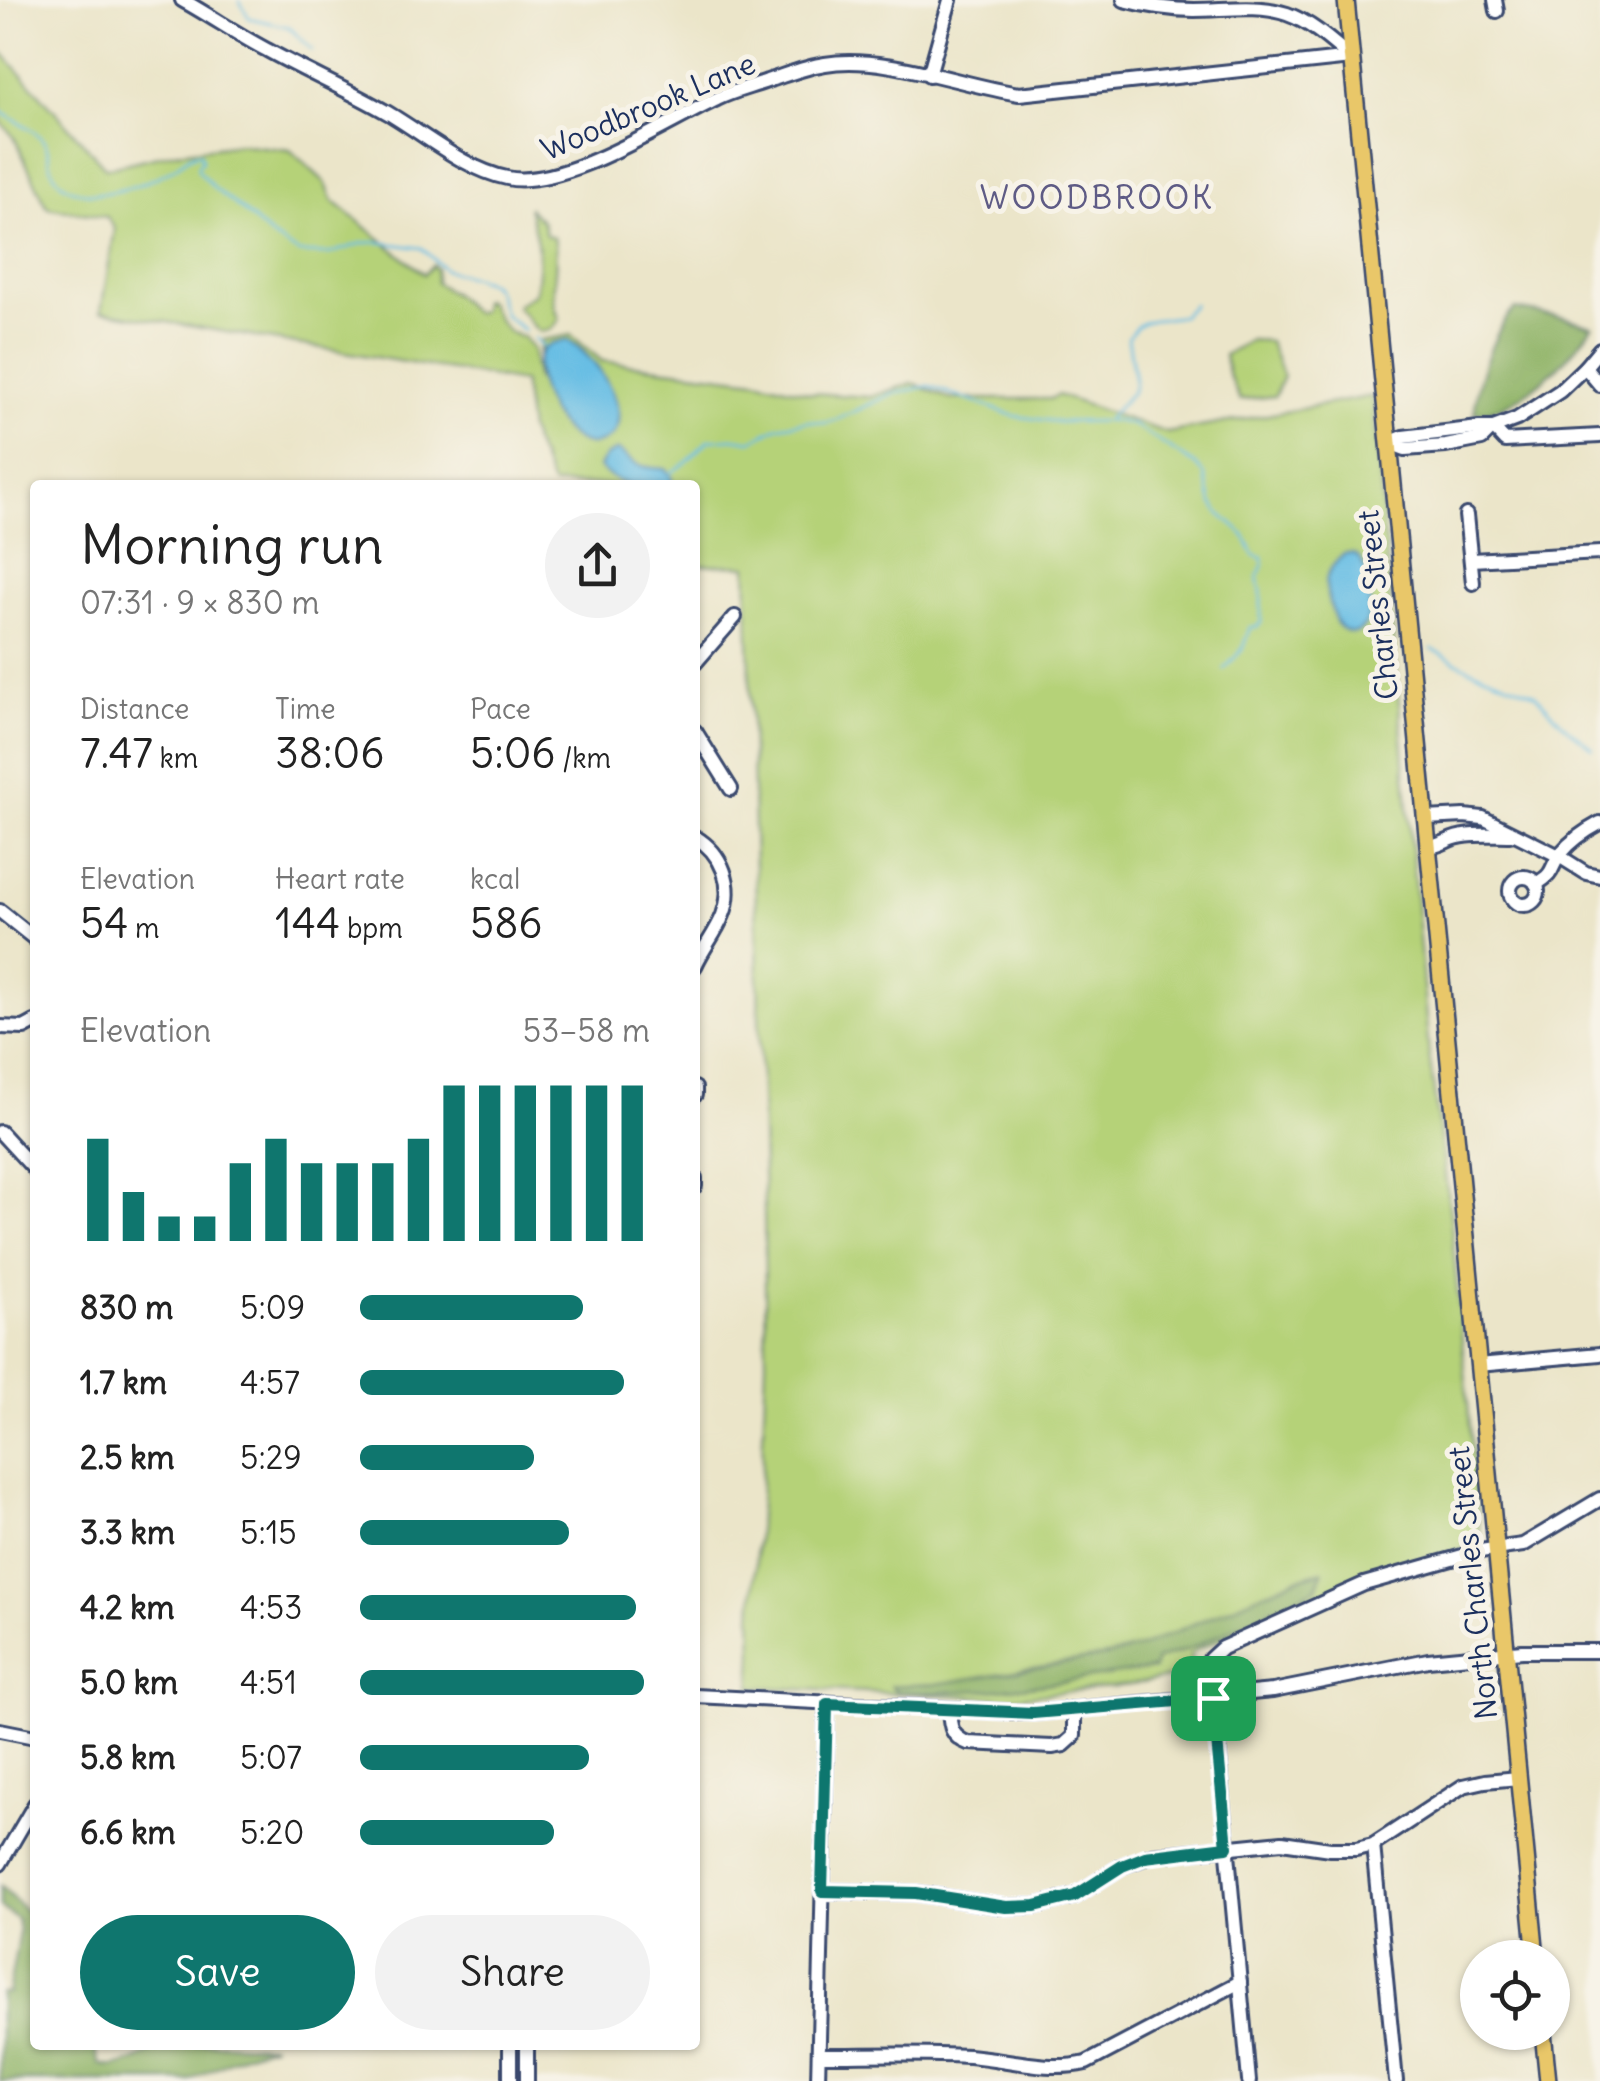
<!DOCTYPE html>
<html lang="en">
<head>
<meta charset="utf-8">
<style>
	body { margin:0; font-family:Delius,sans-serif; background:#f2f2f2; color:#222; height:100vh; display:flex; flex-direction:column; font-size:38px; white-space:nowrap }
	* { box-sizing:border-box; margin:0 }
	p { font-size:32px; color:#767676 }
	.icon { flex:none; width:55px; height:55px; fill:none; stroke:currentColor; stroke-width:2; stroke-linecap:round; stroke-linejoin:round }
	.map { position:relative; flex:1; overflow:hidden }
	.drawer { position:absolute; left:30px; top:480px; width:670px; height:1570px; display:flex; flex-direction:column; background:#fff; border-radius:10px; box-shadow:0 2px 8px #0004 }
	.drawer>* { flex:none }
	.controls { position:absolute; left:1460px; top:1940px; display:grid; gap:20px }
	.controls a { display:grid; place-items:center; width:110px; height:110px; border-radius:50%; background:#fff; box-shadow:0 2px 8px #0004; font-size:50px }
	.pin { position:absolute; display:grid; place-items:center; width:85px; height:85px; color:#fff; margin:-42px; border-radius:20px; box-shadow:0 5px 15px #0006 }
	.round { display:grid; place-items:center; flex:none; width:105px; height:105px; border-radius:52px; background:#f2f2f2 }
	.summary { display:flex; align-items:center; justify-content:space-between; height:170px; padding:0 50px }
	h1 { font-size:55px; font-weight:600; line-height:75px }
	.metrics { display:grid; grid-template-columns:repeat(3,1fr); gap:15px; height:170px; padding:10px 50px }
	.metrics div { display:grid; align-content:center }
	.metrics b { font-size:42px; font-weight:600 }
	.metrics small { font-size:28px; font-weight:400 }
	.metrics p { font-size:28px }
	.chart { height:280px; padding:20px 50px }
	.chart p { display:flex; justify-content:space-between }
	.chart svg { width:100%; height:180px; margin-top:10px; stroke:#0f766e; stroke-width:6 }
	.action { display:flex; gap:20px; margin-top:auto; padding:20px 50px }
	.action a { flex:1; height:115px; border-radius:60px; background:#0f766e; color:#fff; font-size:40px; font-weight:600; line-height:115px; text-align:center }
	.action a+a { background:#f2f2f2; color:#222 }
	ul { padding:0 50px; list-style:none; font-size:32px }
	li { display:grid; grid-template-columns:160px 120px 1fr; align-items:center; height:75px }
	li i { height:25px; border-radius:12px; background:#0f766e }
	.map>svg:first-child { display:block }
	.green { fill:#b5d278; stroke:#68806b; stroke-width:2.5 }
	.forest { fill:#90b468; stroke:#567263; stroke-width:2.5 }
	.water { fill:#67bee4; stroke:#4176a1; stroke-width:2.5 }
	.lines { fill:none; stroke-linecap:round; stroke-linejoin:round }
	.stream { stroke:#67bee4; stroke-width:2.5 }
	.minor-casing { stroke:#3a4a6e; stroke-width:18 }
	.major-casing { stroke:#3a4a6e; stroke-width:20 }
	.minor { stroke:#fff; stroke-width:12 }
	.major { stroke:#e9c769; stroke-width:15 }
	.route-casing { stroke:#fff; stroke-width:20 }
	.route { stroke:#0f766e; stroke-width:12 }
	.labels { text-anchor:middle; dominant-baseline:central; stroke-width:10; stroke-linejoin:round; paint-order:stroke }
	.street-label { font-size:30px; fill:#1b2f5e; stroke:#f7f3e8 }
	.neighbourhood-label { font-size:32px; letter-spacing:2.5px; fill:#5e5b85; stroke:#f7f3e8 }
</style>
</head>
<body>
<div class="map">
<svg width="1600" height="2081" viewBox="0 0 1600 2081">
	<rect width="100%" height="100%" fill="#f7f3e8"/>
	<filter id="ink" filterUnits="userSpaceOnUse"><feTurbulence type="fractalNoise" baseFrequency=".01" numOctaves="2"/><feDisplacementMap in="SourceGraphic" scale="20" xChannelSelector="R" yChannelSelector="G"/><feConvolveMatrix kernelMatrix="1 2 1 2 8 2 1 2 1" color-interpolation-filters="sRGB"/></filter>
	<filter id="wash" filterUnits="userSpaceOnUse"><feTurbulence type="fractalNoise" baseFrequency=".0048" numOctaves="4" result="noise"/><feDisplacementMap in="SourceGraphic" scale="40" xChannelSelector="R" yChannelSelector="G"/><feGaussianBlur stdDeviation="2.25" result="paint"/><feColorMatrix in="noise" values="0 0 0 0 0 0 0 0 0 0 0 0 0 0 0 0 0 1.4 0 .05"/><feComposite in="paint" operator="in"/></filter>
	<g filter="url(#wash)">
		<rect width="100%" height="100%" fill="#ebe5c9"/>
		<!-- green -->
		<g class="green">
			<polygon points="0,50 106,168 171,153 239,144 290,150 325,182 333,201 424,274 433,265 436,269 436,283 452,293 474,313 481,311 483,300 488,302 499,321 509,332 523,337 533,350 536,380 541,340 571,335 602,361 757,380 811,393 870,397 913,383 950,399 1050,399 1058,395 1167,433 1373,396 1429,1054 1450,1211 1481,1544 1361,1577 1198,1649 1190,1655 1196,1673 1130,1685 1005,1698 751,1687 753,1655 752,1615 761,1486 766,1362 764,1205 747,566 695,564 695,485 552,485 529,431 523,382 101,311 115,229 107,217 47,207 14,137 0,121"/>
			<path d="M 528,207 L 542,221 L 546,235 L 554,237 C 561,267 546,294 560,319 L 552,329 L 541,332 C 530,327 528,315 517,308 L 517,305 L 535,293 C 542,258 538,240 528,207 Z"/>
			<polygon points="1250,340 1269,341 1283,376 1275,396 1240,400 1228,374 1224,355"/>
		</g>
		<!-- forest -->
		<g class="forest">
			<path d="M 1515,309 L 1566,318 L 1592,326 C 1572,358 1515,413 1475,413 C 1474,387 1495,326 1515,309 Z"/>
			<path d="M 1323,1571 L 1317,1588 L 1190,1649 L 1156,1660 L 1154,1669 C 1068,1681 984,1695 897,1692 L 891,1686 L 936,1684 L 1108,1656 L 1141,1647 L 1298,1578 Z"/>
			<path d="M 0,1886 L 35,1920 L 35,2045 L 97,2045 L 96,2052 L 100,2064 C 123,2072 138,2056 160,2049 C 193,2039 240,2045 274,2045 L 244,2054 L 189,2081 L 0,2081 L 0,1993 L 8,1993 L 19,1932 L 17,1919 L 0,1907 Z"/>
		</g>
		<!-- water -->
		<g class="water">
			<path d="M 567,340 C 594,352 647,427 599,443 C 563,455 519,370 546,347 C 551,342 560,341 567,340 Z"/>
			<path d="M 618,450 C 622,452 625,456 629,459 C 639,468 653,468 665,469 L 672,477 L 671,485 C 643,485 618,489 599,467 L 606,456 Z"/>
			<path d="M 1344,554 C 1350,554 1353,553 1358,557 C 1373,571 1379,648 1343,630 C 1336,626 1335,618 1332,610 C 1323,584 1322,574 1344,554 Z"/>
		</g>
		<g class="lines">
			<!-- stream -->
			<g class="stream">
				<polyline points="239,0 249,18 289,27 312,50"/>
				<path d="M 0,110 C 13,122 34,126 44,142 C 50,151 48,163 53,172 C 72,205 117,193 146,182 C 155,178 165,174 174,168 C 184,162 188,155 200,153 L 202,161 L 198,165 L 198,170 L 215,189 L 242,210 L 272,237 L 299,253 L 328,254 L 363,243 L 377,242 L 422,248 L 445,270 L 489,282 L 495,288 L 505,316 L 524,330"/>
				<polyline points="534,338 543,347"/>
				<path d="M 1106,420 L 1133,391 L 1135,381 L 1128,338 C 1139,316 1161,320 1182,316 L 1193,304"/>
				<polyline points="670,473 684,464 709,440 733,438 751,441 779,426 808,421 826,423 836,420 892,394 929,386 1014,416 1059,422 1117,421 1133,425 1196,465 1205,475 1212,503 1219,513 1244,535 1254,555 1263,558 1263,564 1258,576 1261,592 1261,623 1256,627 1250,627 1242,650 1224,669"/>
				<polyline points="1368,619 1374,623"/>
				<polyline points="1432,649 1470,669 1534,693 1566,727 1593,748"/>
			</g>
		</g>
	</g>
	<g filter="url(#ink)">
		<g class="lines">
			<!-- minor casing -->
			<g class="minor-casing">
				<g id="minor">
					<path d="M 182,0 C 211,16 238,35 267,50 C 307,72 348,90 388,113 C 424,134 466,170 507,178 C 563,190 665,123 717,99 C 733,91 751,87 767,81 C 786,75 805,67 825,64 C 883,54 960,85 1019,94 L 1351,58"/>
					<path d="M 1124,0 C 1147,6 1170,10 1194,10 C 1225,10 1258,4 1287,14 C 1312,23 1331,41 1351,58"/>
					<polyline points="1495,0 1497,11"/>
					<polyline points="929,75 950,0"/>
					<polyline points="1585,367 1600,385"/>
					<polyline points="1493,428 1505,441 1600,436"/>
					<polyline points="1389,443 1403,437 1479,428 1493,428 1517,419 1560,391 1585,367 1600,349"/>
					<polyline points="1389,443 1405,449 1446,446 1482,439 1493,428"/>
					<polyline points="1466,515 1473,583"/>
					<polyline points="1471,560 1600,553"/>
					<polyline points="695,663 735,617"/>
					<polyline points="695,731 731,789"/>
					<polyline points="1426,818 1464,816 1483,818 1559,856 1586,873 1600,876"/>
					<path d="M 695,837 C 722,853 735,885 723,915 C 716,933 703,948 695,966"/>
					<path d="M 1428,847 C 1439,846 1442,843 1452,839 C 1468,833 1492,835 1510,835"/>
					<circle cx="1524" cy="891" r="14"/>
					<path d="M 1536,884 C 1557,872 1549,868 1561,853 C 1572,840 1585,831 1600,823"/>
					<polyline points="0,911 35,939"/>
					<polyline points="0,1027 24,1028 35,1022"/>
					<polyline points="695,1088 695,1095"/>
					<polyline points="0,1132 35,1170"/>
					<polyline points="695,1178 695,1186"/>
					<polyline points="1478,1365 1600,1354"/>
					<polyline points="695,1696 1033,1713 1273,1691 1428,1660 1522,1651 1600,1651"/>
					<path d="M 949,1710 C 950,1726 951,1737 968,1743 L 1052,1747 L 1064,1745 L 1074,1736 L 1074,1711"/>
					<polyline points="0,1730 35,1737"/>
					<polyline points="1373,1845 1396,2081"/>
					<polyline points="0,1864 35,1804"/>
					<polyline points="822,1891 917,1893 1005,1907 1035,1906 1075,1896 1122,1866 1153,1855 1282,1842 1330,1849 1356,1849 1373,1845 1463,1786 1485,1781 1519,1778"/>
					<polyline points="510,2045 510,2081"/>
					<polyline points="527,2045 527,2081"/>
					<path d="M 819,2055 C 868,2055 919,2053 969,2056 C 1008,2059 1047,2072 1086,2063 L 1240,1982"/>
					<polyline points="818,2081 827,1704"/>
					<polyline points="1249,2081 1210,1659 1222,1648 1364,1584 1480,1551 1523,1545 1600,1499"/>
				</g>
			</g>
			<!-- major casing -->
			<g class="major-casing">
				<g id="major">
					<polyline points="1346,0 1536,1958"/>
					<polyline points="1543,2032 1548,2081"/>
				</g>
			</g>
			<!-- minor -->
			<use href="#minor" class="minor"/>
			<!-- major -->
			<use href="#major" class="major"/>
		</g>
	</g>
	<g class="lines" filter="url(#ink)">
		<!-- route casing -->
		<g class="route-casing">
			<polygon id="route" points="1213,1698 1227,1847 1145,1857 1122,1866 1075,1896 1035,1906 1006,1907 916,1893 822,1891 827,1704 1033,1713"/>
		</g>
		<!-- route -->
		<use href="#route" class="route"/>
	</g>
	<g class="labels">
		<!-- street labels -->
		<g class="street-label">
			<text transform="translate(648 106) rotate(-23)">Woodbrook Lane</text>
			<text transform="translate(1377 605) rotate(-96)">Charles Street</text>
			<text transform="translate(1472 1583) rotate(-96)">North Charles Street</text>
		</g>
		<!-- neighbourhood labels -->
		<g class="neighbourhood-label">
			<text x="1097" y="197">WOODBROOK</text>
		</g>
	</g>
</svg>
<div class="controls">
<a><svg class="icon" aria-label="locate" viewBox="0 0 24 24"><circle cx="12" cy="12" r="6"/><path d="M12 2v4M12 18v4M2 12h4M18 12h4"/></svg></a>
</div>
<div class="pin" style="left:1213px;top:1698px;background:#1e9e55"><svg class="icon" aria-label="arrive" viewBox="0 0 24 24"><path d="M6 21V4h12l-3 4 3 4H6"/></svg></div>
<section class="drawer">
<div class="summary"><div><h1>Morning run</h1><p>07:31 · 9 × 830 m</p></div><a class="round"><svg class="icon" aria-label="share" viewBox="0 0 24 24"><path d="M12 15V3M7 8l5-5 5 5M5 13v7h14v-7"/></svg></a></div>
<div class="metrics">
<div><p>Distance</p><b>7.47<small> km</small></b></div>
<div><p>Time</p><b>38:06</b></div>
<div><p>Pace</p><b>5:06<small> /km</small></b></div>
</div>
<div class="metrics">
<div><p>Elevation</p><b>54<small> m</small></b></div>
<div><p>Heart rate</p><b>144<small> bpm</small></b></div>
<div><p>kcal</p><b>586</b></div>
</div>
<div class="chart"><p><span>Elevation</span>53–58 m</p>
<svg viewBox="0 0 160 44" preserveAspectRatio="none"><path d="M5 44V19M15 44V32M25 44V38M35 44V38M45 44V25M55 44V19M65 44V25M75 44V25M85 44V25M95 44V19M105 44V6M115 44V6M125 44V6M135 44V6M145 44V6M155 44V6"/></svg>
</div>
<ul>
<li><b>830 m</b>5:09<i style="width:77%"></i></li>
<li><b>1.7 km</b>4:57<i style="width:91%"></i></li>
<li><b>2.5 km</b>5:29<i style="width:60%"></i></li>
<li><b>3.3 km</b>5:15<i style="width:72%"></i></li>
<li><b>4.2 km</b>4:53<i style="width:95%"></i></li>
<li><b>5.0 km</b>4:51<i style="width:98%"></i></li>
<li><b>5.8 km</b>5:07<i style="width:79%"></i></li>
<li><b>6.6 km</b>5:20<i style="width:67%"></i></li>
</ul>
<div class="action"><a>Save</a><a>Share</a></div>
</section>
</div>
</body>
</html>
